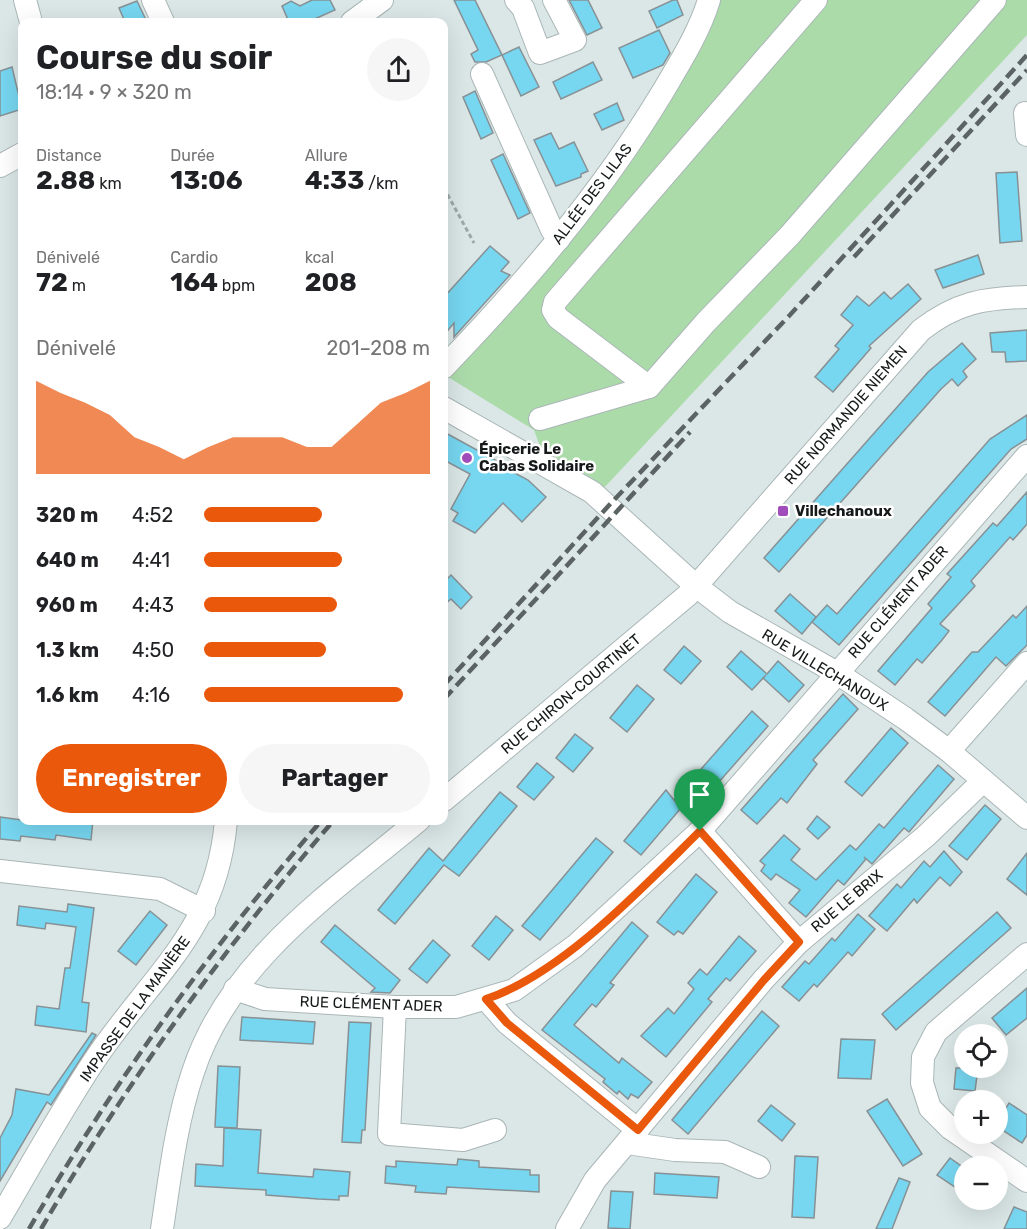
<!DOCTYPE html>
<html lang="fr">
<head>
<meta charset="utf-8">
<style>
	body { margin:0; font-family:Rubik,sans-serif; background:#f6f6f6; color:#202124; height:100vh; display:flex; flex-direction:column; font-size:22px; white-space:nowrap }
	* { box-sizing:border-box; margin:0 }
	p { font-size:20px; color:#757577 }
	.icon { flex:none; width:33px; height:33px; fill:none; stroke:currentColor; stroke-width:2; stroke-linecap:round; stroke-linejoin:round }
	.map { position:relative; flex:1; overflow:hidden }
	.drawer { position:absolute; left:18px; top:18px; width:430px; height:807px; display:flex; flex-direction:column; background:#fff; border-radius:12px; box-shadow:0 6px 24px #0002 }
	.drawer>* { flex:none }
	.controls { position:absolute; left:954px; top:1024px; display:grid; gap:12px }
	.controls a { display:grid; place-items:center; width:54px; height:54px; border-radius:50%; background:#fff; box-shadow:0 6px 24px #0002; font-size:30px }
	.pin { position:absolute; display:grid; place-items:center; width:51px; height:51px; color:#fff; margin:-62px -26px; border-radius:50% 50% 50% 0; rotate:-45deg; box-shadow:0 0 6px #0007 }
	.pin .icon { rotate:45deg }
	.round { display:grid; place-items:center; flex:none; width:63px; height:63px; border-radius:32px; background:#f6f6f6 }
	.summary { display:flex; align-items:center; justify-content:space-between; height:102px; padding:0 18px }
	h1 { font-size:33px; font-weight:700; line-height:45px }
	.metrics { display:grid; grid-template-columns:repeat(3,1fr); gap:9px; height:102px; padding:6px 18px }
	.metrics div { display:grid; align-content:center }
	.metrics b { font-size:26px; font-weight:700 }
	.metrics small { font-size:16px; font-weight:400 }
	.metrics p { font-size:16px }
	.chart { height:168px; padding:12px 18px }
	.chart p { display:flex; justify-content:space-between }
	.chart svg { width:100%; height:108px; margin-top:6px; fill:#ea580c; opacity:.7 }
	.button { display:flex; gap:12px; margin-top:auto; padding:12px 18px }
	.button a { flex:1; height:69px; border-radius:36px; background:#ea580c; color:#fff; font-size:24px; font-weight:700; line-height:69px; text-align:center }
	.button a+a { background:#f6f6f6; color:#202124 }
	ul { padding:0 18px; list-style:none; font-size:20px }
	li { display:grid; grid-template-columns:96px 72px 1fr; align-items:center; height:45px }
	li i { height:15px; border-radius:8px; background:#ea580c }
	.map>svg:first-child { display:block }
	.green { fill:#acdbaa }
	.building { fill:#77d6f0; stroke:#879195; stroke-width:1.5 }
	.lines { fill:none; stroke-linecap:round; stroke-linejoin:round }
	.minor-casing { stroke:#aab6b6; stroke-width:24 }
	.path { stroke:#9da8a7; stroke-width:3; stroke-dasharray:4.5 3; stroke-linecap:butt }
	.minor { stroke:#fff; stroke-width:22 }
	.rail { stroke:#5c6363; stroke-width:4.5; stroke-dasharray:12 6; stroke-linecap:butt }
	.route-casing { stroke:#fff; stroke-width:12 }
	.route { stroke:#ea580c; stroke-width:8 }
	.poi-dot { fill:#a14dbb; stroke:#fff; stroke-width:2 }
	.labels { text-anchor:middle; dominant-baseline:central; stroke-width:5; stroke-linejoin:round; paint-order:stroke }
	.street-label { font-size:15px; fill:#151919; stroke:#fff }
	.poi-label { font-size:15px; font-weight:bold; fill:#151919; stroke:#fff; text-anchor:start }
</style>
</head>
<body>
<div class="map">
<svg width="1027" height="1229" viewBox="0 0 1027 1229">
	<rect width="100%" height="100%" fill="#dae7e6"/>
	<!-- green -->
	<polygon class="green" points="719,0 1027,0 1027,35 603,489 592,478 541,449 534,430 448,377 655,125 681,83"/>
	<!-- building -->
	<g class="building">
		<polygon points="312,0 330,0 335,10 308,22 289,22 282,6 291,1 300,6"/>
		<polygon points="454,0 475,0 502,55 486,62 475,62 471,54 478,50"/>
		<polygon points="569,0 588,0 602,28 587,35"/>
		<polygon points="673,0 677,0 683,15 657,28 649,11"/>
		<polygon points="137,1 147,22 125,22 119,8"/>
		<polygon points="659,30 670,53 663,65 633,78 619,48"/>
		<polygon points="519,47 539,87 521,96 502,55"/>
		<polygon points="593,62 602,80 561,99 553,82"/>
		<polygon points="12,67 22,109 0,116 0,71"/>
		<polygon points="475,91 493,133 481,139 463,97"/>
		<polygon points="617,103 624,120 602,130 594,114"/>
		<polygon points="551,133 559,149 574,142 588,171 581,174 581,177 556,186 534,140"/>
		<polygon points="503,154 530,213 518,219 491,160"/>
		<polygon points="1017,172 1022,241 1000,243 996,173"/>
		<polygon points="490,246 509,262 501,271 510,275 454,337 454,323 444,335 444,297"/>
		<polygon points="978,255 984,274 943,288 935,270"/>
		<polygon points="908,284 921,299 869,346 871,348 833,392 815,377 839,349 835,346 853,325 841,315 857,296 869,306 884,292 891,299"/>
		<polygon points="1027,330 1027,361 1006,362 1005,352 992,352 990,333"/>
		<polygon points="962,343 976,359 963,371 967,377 958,386 952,379 941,389 779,572 764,558 928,372"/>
		<polygon points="1027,415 1027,439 1011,449 839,645 812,622 827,605 837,614 990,439"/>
		<polygon points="444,432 510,468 509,470 528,480 546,497 522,522 503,503 475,533 453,521 458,513 451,509 470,474 444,460"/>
		<polygon points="1027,492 1027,524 1013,540 1010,537 971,581 975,586 940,624 949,631 942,640 922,663 917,659 895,685 878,671 932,608 928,604 951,577 947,574 993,523 997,526"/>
		<polygon points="451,575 472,597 461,609 451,599 444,605 444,582"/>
		<polygon points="790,594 816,617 802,634 775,611"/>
		<polygon points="1027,606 1027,645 1006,666 996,657 945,716 928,702 972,652 978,652 1013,615 1016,618"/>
		<polygon points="684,646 701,661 681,684 664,670"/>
		<polygon points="741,651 767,674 778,661 804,685 789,702 763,678 766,675 752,690 727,667"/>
		<polygon points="637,685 654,699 627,732 610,718"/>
		<polygon points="843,694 858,709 813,760 817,764 787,803 781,798 757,824 741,810"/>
		<polygon points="752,711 768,726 690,815 674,800 681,808 641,855 624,841 666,790 674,800"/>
		<polygon points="891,728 908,743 862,796 845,782"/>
		<polygon points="575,734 593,748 573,772 556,758"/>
		<polygon points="537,763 554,777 534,800 517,787"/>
		<polygon points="938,765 954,779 909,832 904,828 872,864 864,857 866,859 844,885 838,880 806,917 789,903 800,890 776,874 771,880 761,871 765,865 760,861 784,835 800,849 791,860 816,880 850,845 856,850 879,824 884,828"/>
		<polygon points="500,792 517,806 459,876 444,865 395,924 378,910 429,848 443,861"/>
		<polygon points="985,805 1001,819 967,860 949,846"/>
		<polygon points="817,816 830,827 818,839 807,829"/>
		<polygon points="0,817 22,820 93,820 91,840 56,835 55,840 21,836 20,841 0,839"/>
		<polygon points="596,838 613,852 540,940 522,926"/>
		<polygon points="944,851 962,872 950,886 940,877 917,903 914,899 887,931 869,916 897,884 901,888 924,861 930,867"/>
		<polygon points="1027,853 1027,895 1007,879"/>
		<polygon points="696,874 717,892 683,934 678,931 674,935 657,922"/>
		<polygon points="68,904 94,908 82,1002 89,1003 86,1032 35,1025 37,1006 59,1009 65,968 70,968 76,927 46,923 45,929 17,925 19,906 67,912"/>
		<polygon points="150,911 167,925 136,965 118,951"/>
		<polygon points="997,912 1011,928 896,1030 882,1014"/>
		<polygon points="858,914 875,929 852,956 848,952 817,987 814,984 799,1001 782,987 805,961 809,964 832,938 835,941"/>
		<polygon points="496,916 513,930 489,960 472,946"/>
		<polygon points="632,922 648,936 610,983 614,985 596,1007 592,1004 574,1025 619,1063 622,1058 652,1082 638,1098 631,1094 628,1099 619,1091 617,1094 603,1082 605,1079 542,1030"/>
		<polygon points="335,925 400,980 390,993 371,992 375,988 321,942"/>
		<polygon points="739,936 756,951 730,981 726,978 708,999 712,1002 666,1057 641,1036 668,1008 674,1014 694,989 688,983 700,969 707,975"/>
		<polygon points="433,940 450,955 427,983 409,969"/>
		<polygon points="1027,988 1027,1018 1006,1035 992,1018"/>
		<polygon points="762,1011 779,1026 688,1134 672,1120"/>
		<polygon points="242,1017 315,1022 313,1044 240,1040"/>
		<polygon points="349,1022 371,1023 365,1130 362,1130 361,1143 342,1142"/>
		<polygon points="92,1033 96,1035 51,1105 47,1102 0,1181 0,1138 12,1115 16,1089 49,1095"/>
		<polygon points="841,1039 875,1040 871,1079 838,1078"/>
		<polygon points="218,1066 240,1067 237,1128 215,1127"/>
		<polygon points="956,1068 978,1068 975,1091 954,1089"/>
		<polygon points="887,1099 922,1154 903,1166 867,1111"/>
		<polygon points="1009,1103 1027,1115 1027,1135 1022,1143 998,1127 998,1121"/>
		<polygon points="771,1105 795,1124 782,1141 758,1121"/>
		<polygon points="224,1128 261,1130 258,1173 313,1177 314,1169 350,1172 348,1196 339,1196 339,1200 318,1199 266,1195 266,1190 195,1186 196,1164 223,1166"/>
		<polygon points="795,1156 818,1157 814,1218 792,1217"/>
		<polygon points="950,1158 964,1168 964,1193 937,1175"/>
		<polygon points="458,1159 479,1161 479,1167 530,1170 530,1175 539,1175 539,1192 447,1187 446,1194 415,1192 416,1186 385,1183 386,1166 396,1167 396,1161 457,1165"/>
		<polygon points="655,1173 719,1177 717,1198 654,1194"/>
		<polygon points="899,1178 910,1182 892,1229 876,1229"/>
		<polygon points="611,1191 633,1192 630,1229 608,1228"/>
		<polygon points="1014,1207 1027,1212 1027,1229 1004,1229"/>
	</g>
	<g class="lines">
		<!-- minor casing -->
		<g class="minor-casing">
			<g id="minor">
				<polyline points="25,0 31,22"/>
				<polyline points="153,0 163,22"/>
				<polyline points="516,0 523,8 540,53 575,40 554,0"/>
				<polyline points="816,0 555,302 553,310 558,318 649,387 706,322 790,235 995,0"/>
				<polyline points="352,22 382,0"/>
				<polyline points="482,74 552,230 559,239"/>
				<polyline points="1025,113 1027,135"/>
				<polyline points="0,166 22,154"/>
				<path d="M 444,367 C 525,283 601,194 662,93 C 679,64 699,33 709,0"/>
				<polyline points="444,408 592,492 696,586 730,612 837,673 906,719 949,751 1027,818"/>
				<polyline points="540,419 649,387"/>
				<polyline points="949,751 1027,663"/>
				<path d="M 444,800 L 689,594 L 921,330 C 956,303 983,298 1027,297"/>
				<polyline points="700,831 799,942"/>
				<polyline points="0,871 160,889 204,911"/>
				<polyline points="1027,954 936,1032 923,1057 922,1083 930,1108 950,1128 1027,1181"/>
				<polyline points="235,989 265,999 395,1007 456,1007 514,990 575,946 700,831 1027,456"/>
				<polyline points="486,999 507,1023 638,1130"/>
				<polyline points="395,1007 389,1134 463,1140 495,1130"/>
				<polyline points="627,1143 675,1150 725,1152 759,1167"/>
				<path d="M 0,1218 C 31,1165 61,1111 94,1061 C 151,975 217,932 226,820"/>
				<path d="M 162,1229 C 170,1176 176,1123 193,1072 C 230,959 332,893 419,820"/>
				<polyline points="567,1229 595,1180 764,979 799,942 926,836 983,781"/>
			</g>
		</g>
		<!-- path -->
		<polyline class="path" points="444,188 474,243"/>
		<!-- minor -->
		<use href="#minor" class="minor"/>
		<!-- rail -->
		<g class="rail">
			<polyline points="854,257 1027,70"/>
			<polyline points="444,685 613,501 789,316 1027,55"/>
			<polyline points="444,699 690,432"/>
			<path d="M 29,1229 C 113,1083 211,947 322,820"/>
			<path d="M 41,1229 C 126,1083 224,948 334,820"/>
		</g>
	</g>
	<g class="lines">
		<!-- route casing -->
		<g class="route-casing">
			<path id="route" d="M 700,831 L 799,942 L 764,980 L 638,1130 L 507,1023 L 486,999 C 562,974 642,888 700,831 Z"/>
		</g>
		<!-- route -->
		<use href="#route" class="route"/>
	</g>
	<!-- markers -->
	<g class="poi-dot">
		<circle cx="467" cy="458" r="6"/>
		<rect x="777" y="505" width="12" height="12" rx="3"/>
	</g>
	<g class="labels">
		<!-- street labels -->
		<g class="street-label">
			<text transform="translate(592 194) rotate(-53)">ALLÉE DES LILAS</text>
			<text transform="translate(846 415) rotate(-49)">RUE NORMANDIE NIEMEN</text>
			<text transform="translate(898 602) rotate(-49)">RUE CLÉMENT ADER</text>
			<text transform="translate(825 670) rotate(31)">RUE VILLECHANOUX</text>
			<text transform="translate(571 694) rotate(-40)">RUE CHIRON-COURTINET</text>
			<text transform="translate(847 901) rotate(-40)">RUE LE BRIX</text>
			<text transform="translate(371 1004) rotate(2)">RUE CLÉMENT ADER</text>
			<text transform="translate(135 1009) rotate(-54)">IMPASSE DE LA MANIÈRE</text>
		</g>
		<!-- poi labels -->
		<g class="poi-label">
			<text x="479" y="449">Épicerie Le<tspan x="479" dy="17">Cabas Solidaire</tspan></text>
			<text x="795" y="511">Villechanoux</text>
		</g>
	</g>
</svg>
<div class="controls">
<a><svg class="icon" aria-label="locate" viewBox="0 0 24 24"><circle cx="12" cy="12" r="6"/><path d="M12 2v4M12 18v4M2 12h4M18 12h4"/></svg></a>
<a>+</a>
<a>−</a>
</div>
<div class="pin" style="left:700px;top:831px;background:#1e9e55"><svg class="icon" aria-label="arrive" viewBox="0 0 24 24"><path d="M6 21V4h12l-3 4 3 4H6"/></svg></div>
<section class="drawer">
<div class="summary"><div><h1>Course du soir</h1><p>18:14 · 9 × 320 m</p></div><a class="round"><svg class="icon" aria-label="share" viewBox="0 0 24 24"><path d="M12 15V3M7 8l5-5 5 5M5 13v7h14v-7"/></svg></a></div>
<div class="metrics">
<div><p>Distance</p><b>2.88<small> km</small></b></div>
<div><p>Durée</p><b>13:06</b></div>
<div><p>Allure</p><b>4:33<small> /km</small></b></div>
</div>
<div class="metrics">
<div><p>Dénivelé</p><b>72<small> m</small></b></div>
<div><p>Cardio</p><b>164<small> bpm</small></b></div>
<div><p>kcal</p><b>208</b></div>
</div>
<div class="chart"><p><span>Dénivelé</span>201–208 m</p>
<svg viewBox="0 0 160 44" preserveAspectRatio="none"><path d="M0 44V6L10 11L20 15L30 20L40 29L50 33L60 38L70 33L80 29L90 29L100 29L110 33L120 33L130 24L140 15L150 11L160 6V44z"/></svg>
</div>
<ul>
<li><b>320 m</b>4:52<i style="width:52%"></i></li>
<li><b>640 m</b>4:41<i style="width:61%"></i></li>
<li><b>960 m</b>4:43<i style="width:59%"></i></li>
<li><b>1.3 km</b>4:50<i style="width:54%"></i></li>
<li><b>1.6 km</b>4:16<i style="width:88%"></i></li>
</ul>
<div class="button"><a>Enregistrer</a><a>Partager</a></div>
</section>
</div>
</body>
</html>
